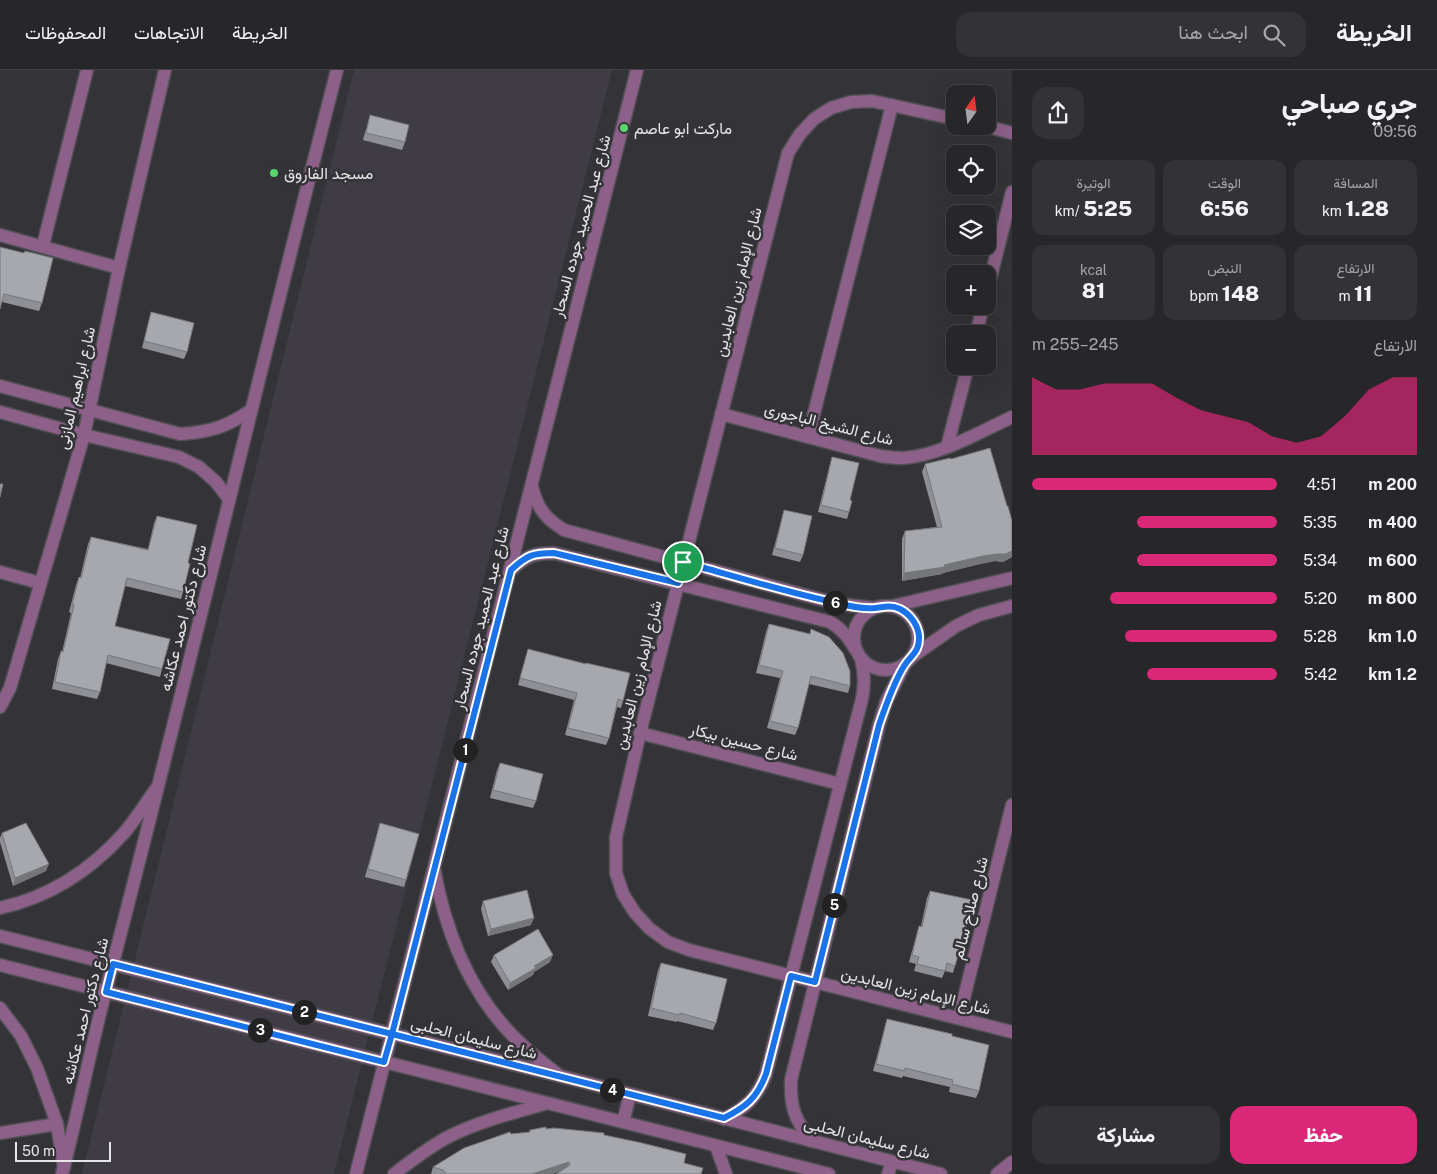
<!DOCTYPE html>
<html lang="ar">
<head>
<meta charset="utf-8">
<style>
	body { margin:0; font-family:"Public Sans",Vazirmatn,sans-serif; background:#333235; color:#f1f3f6; direction:rtl; height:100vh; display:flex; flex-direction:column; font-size:19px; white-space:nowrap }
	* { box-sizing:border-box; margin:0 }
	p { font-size:16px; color:#a4a5a8 }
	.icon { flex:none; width:28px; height:28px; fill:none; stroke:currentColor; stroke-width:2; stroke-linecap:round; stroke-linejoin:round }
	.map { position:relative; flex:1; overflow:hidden; direction:ltr }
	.side { display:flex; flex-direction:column; background:#272629; width:425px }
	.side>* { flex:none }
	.needle { width:32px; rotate:14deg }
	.controls { position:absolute; left:946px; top:15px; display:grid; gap:10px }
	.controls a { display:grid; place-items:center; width:50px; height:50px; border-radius:10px; background:#272629; box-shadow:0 5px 20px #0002,0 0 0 1px #434346; font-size:25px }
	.scale { position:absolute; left:15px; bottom:12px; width:96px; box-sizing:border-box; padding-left:5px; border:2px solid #e6e5e8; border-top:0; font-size:14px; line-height:18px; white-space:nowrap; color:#e6e5e8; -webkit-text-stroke:4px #343337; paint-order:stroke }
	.pin { position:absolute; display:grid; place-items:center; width:42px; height:42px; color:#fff; margin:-21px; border:2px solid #fff; border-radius:50%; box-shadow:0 1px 5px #0007 }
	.km { position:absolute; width:25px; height:25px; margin:-12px; border-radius:50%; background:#222; color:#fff; font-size:14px; line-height:25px; text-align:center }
	.round { display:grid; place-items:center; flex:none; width:52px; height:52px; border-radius:15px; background:#333235 }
	.head { display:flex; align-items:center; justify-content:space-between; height:85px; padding:0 20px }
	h1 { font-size:28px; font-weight:800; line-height:38px }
	.stats { display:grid; grid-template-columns:repeat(3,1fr); gap:8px; height:85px; padding:5px 20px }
	.stats div { display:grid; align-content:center; border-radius:12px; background:#333235; text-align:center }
	.stats b { font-size:21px; font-weight:800 }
	.stats small { font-size:14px; font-weight:400 }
	.stats p { font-size:14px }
	.chart { height:140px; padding:10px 20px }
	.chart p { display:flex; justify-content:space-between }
	.chart svg { width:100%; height:90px; margin-top:5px; fill:#db2777; opacity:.7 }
	.cta { display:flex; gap:10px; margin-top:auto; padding:10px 20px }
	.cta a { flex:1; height:58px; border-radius:15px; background:#db2777; color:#fff; font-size:20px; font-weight:800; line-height:58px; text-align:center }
	.cta a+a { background:#333235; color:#f1f3f6 }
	ul { padding:0 20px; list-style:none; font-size:16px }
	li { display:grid; grid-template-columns:80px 60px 1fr; align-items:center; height:38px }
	li i { height:12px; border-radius:6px; background:#db2777 }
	header { display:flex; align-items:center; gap:30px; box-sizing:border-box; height:70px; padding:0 25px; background:#272629; border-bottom:1px solid #434346 }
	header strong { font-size:24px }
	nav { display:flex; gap:28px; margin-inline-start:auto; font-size:18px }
	.search { width:350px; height:45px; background:#333235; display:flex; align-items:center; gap:12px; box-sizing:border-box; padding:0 18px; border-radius:15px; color:#a4a5a8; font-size:19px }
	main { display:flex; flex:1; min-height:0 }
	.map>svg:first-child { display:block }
	.built { fill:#3f3c46 }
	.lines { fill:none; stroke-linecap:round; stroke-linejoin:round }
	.minor-casing { stroke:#504f53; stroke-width:15 }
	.tertiary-casing { stroke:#504f53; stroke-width:15 }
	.minor { stroke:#8c6088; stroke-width:12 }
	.tertiary { stroke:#8c6088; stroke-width:12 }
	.wall { fill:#8f9096 }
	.shaded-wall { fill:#74767a }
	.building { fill:#a6a8ae; stroke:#74767a }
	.route-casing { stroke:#fff; stroke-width:10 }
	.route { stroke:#1a73e8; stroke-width:6 }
	.poi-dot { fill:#5bd56e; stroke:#343337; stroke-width:2 }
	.labels { text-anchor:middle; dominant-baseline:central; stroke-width:5; stroke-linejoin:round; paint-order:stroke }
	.poi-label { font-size:16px; fill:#e6e5e8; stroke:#343337; text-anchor:start }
	.street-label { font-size:16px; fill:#e6e5e8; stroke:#343337 }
</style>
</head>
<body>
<header>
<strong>الخريطة</strong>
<div class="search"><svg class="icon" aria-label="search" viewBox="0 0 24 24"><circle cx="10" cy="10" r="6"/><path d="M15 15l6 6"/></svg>ابحث هنا</div>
<nav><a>الخريطة</a><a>الاتجاهات</a><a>المحفوظات</a></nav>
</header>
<main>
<section class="side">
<div class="head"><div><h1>جري صباحي</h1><p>09:56</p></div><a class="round"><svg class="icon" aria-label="share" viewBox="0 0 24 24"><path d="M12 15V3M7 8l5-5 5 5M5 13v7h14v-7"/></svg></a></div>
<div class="stats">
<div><p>المسافة</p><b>1.28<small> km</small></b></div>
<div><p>الوقت</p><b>6:56</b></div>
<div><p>الوتيرة</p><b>5:25<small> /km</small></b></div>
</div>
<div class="stats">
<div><p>الارتفاع</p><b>11<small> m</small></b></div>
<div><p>النبض</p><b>148<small> bpm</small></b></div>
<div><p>kcal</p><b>81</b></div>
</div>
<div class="chart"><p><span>الارتفاع</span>245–255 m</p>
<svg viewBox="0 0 160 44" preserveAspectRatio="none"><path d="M0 44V6L10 12L20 12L30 9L40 9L50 9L60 16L70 22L80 25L90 28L100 35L110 38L120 35L130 25L140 12L150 6L160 6V44z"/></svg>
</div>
<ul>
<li><b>200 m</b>4:51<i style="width:100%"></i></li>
<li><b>400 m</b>5:35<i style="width:57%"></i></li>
<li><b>600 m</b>5:34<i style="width:57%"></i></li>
<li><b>800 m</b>5:20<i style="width:68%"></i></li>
<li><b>1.0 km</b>5:28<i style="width:62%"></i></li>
<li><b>1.2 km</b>5:42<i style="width:53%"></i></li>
</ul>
<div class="cta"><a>حفظ</a><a>مشاركة</a></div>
</section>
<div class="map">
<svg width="1012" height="1104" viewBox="0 0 1012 1104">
	<rect width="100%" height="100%" fill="#343337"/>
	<!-- built -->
	<polygon class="built" points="354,0 612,0 334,1104 82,1104"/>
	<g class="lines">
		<!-- minor casing -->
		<g class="minor-casing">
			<g id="minor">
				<polyline points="955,49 872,31 851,32 831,38 814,49 800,64 788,83 640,663 616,767 616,803 623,824 635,843 650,859 668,872 689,880 1012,962"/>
				<polyline points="985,56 1012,63"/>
				<polyline points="0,165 119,198"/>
				<polyline points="43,175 87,0"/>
				<polyline points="988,218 1012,122"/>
				<polyline points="976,264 983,236"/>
				<path d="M 0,316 L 180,364 C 210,362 227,357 251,340"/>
				<polyline points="0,342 84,365 179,387 199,397 216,412 229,429"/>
				<path d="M 721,344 L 880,386 C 887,387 896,388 903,388 C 939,386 980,362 1012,347"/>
				<polyline points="808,367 892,35"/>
				<polyline points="947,377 968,296"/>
				<path d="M 532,417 C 538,439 545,448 564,460 L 838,534 L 874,538"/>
				<path d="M 511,500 C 526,486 534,483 554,483 L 830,552 C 842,559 848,567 855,579"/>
				<polyline points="0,502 40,513"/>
				<circle cx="886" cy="568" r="32"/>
				<polyline points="893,536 1012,508"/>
				<polyline points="913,586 956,556 979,545 1012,536"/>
				<polyline points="0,637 10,618 84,365 119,198 165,0"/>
				<polyline points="640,663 840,714"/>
				<path d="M 434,798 C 445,860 468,920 513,966 C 528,981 544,994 560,1006"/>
				<path d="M 0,838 C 50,827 90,801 124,763 C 136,749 147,731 158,716"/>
				<polyline points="0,938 21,966 37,998 57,1054 64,1098"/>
				<polyline points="959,948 1012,735"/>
				<path d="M 724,1049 C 746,1037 757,1028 766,1004 L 862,629 C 865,614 865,603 861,589"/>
				<polyline points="0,1063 57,1054"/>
				<path d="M 811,1071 C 795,1049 790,1038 791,1010 L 879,655 L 886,632 L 905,594"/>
				<polyline points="716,1076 726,1104"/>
				<path d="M 394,1104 C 411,1091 429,1077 448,1067 C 479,1051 514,1043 547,1033"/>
				<polyline points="997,1104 1012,1092"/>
			</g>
		</g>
		<!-- tertiary casing -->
		<g class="tertiary-casing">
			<g id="tertiary">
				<polyline points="0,866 560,1006 941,1104"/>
				<polyline points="0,895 829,1104"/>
				<polyline points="623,1052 630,1025"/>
				<path d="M 62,1104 C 78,1043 90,981 106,920 C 186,614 258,306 337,0"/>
				<polyline points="356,1104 637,0"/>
				<polyline points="888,1104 892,1092"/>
			</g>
		</g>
		<!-- minor -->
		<use href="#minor" class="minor"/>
		<!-- tertiary -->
		<use href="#tertiary" class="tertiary"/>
	</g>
	<!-- wall -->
	<g class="wall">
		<polygon points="370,45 405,72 402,80 363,70"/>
		<polygon points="0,177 42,233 39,241 2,232"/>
		<polygon points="151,242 187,282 184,289 142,278"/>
		<polygon points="832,387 850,430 849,442 847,449 818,442 830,394"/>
		<polygon points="951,389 1007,436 1012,451 1012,487 1003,492 995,491 980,494 943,503 942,504 902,511 902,469 905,461 937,457 922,402 925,394"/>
		<polygon points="784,440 803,485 800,492 772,485 782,447"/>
		<polygon points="157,446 188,493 183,522 181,529 125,516 115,556 162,599 160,607 106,593 100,622 97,629 52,619 58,589 61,581 62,582 71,543 69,542 76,515 79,507 80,508 88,474 91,467 148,479 154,453"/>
		<polygon points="769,554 810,564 811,559 850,616 848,623 809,614 798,658 795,665 767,658 780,608 756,603 766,562"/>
		<polygon points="528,579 623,631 621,638 617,637 609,668 606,675 565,665 574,630 518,615"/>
		<polygon points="500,693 536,731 533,738 490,728 497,700"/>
		<polygon points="380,753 406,810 404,817 365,807"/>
		<polygon points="2,763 46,801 13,816 0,772 0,768"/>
		<polygon points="930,821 955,896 953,903 945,901 942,908 914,901 916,894 909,892 917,863 919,856 921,856 927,828"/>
		<polygon points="483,831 531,855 488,866 481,839"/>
		<polygon points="494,885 550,892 534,902 533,905 508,920 491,892"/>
		<polygon points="661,893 716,953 713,960 677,951 677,952 648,946 658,900"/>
		<polygon points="887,949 952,966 979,1021 976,1028 949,1022 950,1017 903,1006 902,1008 873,1001 885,956"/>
		<polygon points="546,1059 604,1065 642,1073 552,1104 431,1104 433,1097 511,1064 529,1062 530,1060"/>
	</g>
	<!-- shaded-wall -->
	<g class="shaded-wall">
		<polygon points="1012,481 1012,487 1003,492 995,491 980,494 943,503 942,504 902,511 904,503 983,486"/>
		<polygon points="49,794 46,801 13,816 15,808"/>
		<polygon points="534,848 531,855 488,866 491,859"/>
		<polygon points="553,885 550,892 534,902 533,905 508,920 510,913 534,896"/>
		<polygon points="569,1092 566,1099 552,1104 532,1104"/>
	</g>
	<!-- building -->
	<g class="building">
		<polygon points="370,45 409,55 405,72 366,63"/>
		<polygon points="0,177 24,183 25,181 53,188 42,233 4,224 0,239"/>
		<polygon points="151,242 194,253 187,282 144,271"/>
		<polygon points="990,378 1007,436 1008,436 1012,451 1012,481 1006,484 998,484 983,486 944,495 945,497 904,503 905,461 942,457 925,394 950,388 951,389"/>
		<polygon points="832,387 859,393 850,430 852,431 849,442 821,435"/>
		<polygon points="0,414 3,414 0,427"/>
		<polygon points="784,440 812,446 803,485 775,478"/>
		<polygon points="157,446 197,455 188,493 190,494 183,522 127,508 115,556 170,569 162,599 108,585 100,622 55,612 61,581 63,582 74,535 72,535 79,507 81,508 91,467 148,480"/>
		<polygon points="769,554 810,564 811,559 829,567 843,583 850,601 850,616 811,606 798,658 770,651 783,601 759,595"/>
		<polygon points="528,579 586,594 586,593 630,603 623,631 618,629 609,668 568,658 577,623 520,608"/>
		<polygon points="500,693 543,704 536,731 493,720"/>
		<polygon points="26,753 49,794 15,808 2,763"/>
		<polygon points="380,753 419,764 406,810 368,799"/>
		<polygon points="527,820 534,848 491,859 483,831"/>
		<polygon points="930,821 972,830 966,857 955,896 947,893 945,901 917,894 919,887 912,885 919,856 922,857"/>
		<polygon points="538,859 553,885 534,896 536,898 510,913 494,885"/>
		<polygon points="661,893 727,909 716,953 680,943 679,945 651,938"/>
		<polygon points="887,949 952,964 952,966 989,975 979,1021 952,1014 953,1010 905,998 905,1001 876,994"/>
		<polygon points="546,1057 546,1059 554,1058 604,1063 604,1065 642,1073 686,1084 684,1093 703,1098 701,1104 556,1104 570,1095 569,1092 532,1104 447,1104 443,1100 433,1097 464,1078 510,1062 511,1064 530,1062 530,1060"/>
	</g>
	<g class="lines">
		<!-- route casing -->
		<g class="route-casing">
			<path id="route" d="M 683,492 L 678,513 L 554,483 C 533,483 527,485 511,500 L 392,964 L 113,894 L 106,922 L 384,992 L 392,964 L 724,1048 C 746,1037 757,1028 766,1004 L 791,906 L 815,912 L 879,655 C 886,635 893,614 904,596 C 911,585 920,582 919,566 C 918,555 910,544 900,539 C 891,535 884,537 875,538 C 863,539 848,536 837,533 C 785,522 734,506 683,492"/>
		</g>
		<!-- route -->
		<use href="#route" class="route"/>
	</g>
	<!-- markers -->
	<g class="poi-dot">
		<circle cx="624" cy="58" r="5"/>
		<circle cx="274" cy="103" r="5"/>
	</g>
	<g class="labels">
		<!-- poi labels -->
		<g class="poi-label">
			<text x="634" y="58">ماركت ابو عاصم</text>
			<text x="284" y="103">مسجد الفاروق</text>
		</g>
		<!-- street labels -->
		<g class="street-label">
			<text transform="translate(581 156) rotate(-75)">شارع عبد الحميد جوده السحار</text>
			<text transform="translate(738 212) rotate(-76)">شارع الإمام زين العابدين</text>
			<text transform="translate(76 318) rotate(-77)">شارع ابراهيم المازنى</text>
			<text transform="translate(829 354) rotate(14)">شارع الشيخ الباجورى</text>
			<text transform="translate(183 548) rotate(-76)">شارع دكتور احمد عكاشه</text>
			<text transform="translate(481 548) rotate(-76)">شارع عبد الحميد جوده السحار</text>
			<text transform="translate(638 605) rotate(-76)">شارع الإمام زين العابدين</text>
			<text transform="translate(744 672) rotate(14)">شارع حسين بيكار</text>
			<text transform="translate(970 838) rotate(-76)">شارع صلاح سالم</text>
			<text transform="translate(916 921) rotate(14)">شارع الإمام زين العابدين</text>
			<text transform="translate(85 941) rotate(-76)">شارع دكتور احمد عكاشه</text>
			<text transform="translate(474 968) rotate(14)">شارع سليمان الحلبى</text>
			<text transform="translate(867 1068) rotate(14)">شارع سليمان الحلبى</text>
		</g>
	</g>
</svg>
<div class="controls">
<a><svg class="needle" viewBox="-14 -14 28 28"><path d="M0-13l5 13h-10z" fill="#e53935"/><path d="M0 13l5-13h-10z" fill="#a4a5a8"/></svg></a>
<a><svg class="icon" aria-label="locate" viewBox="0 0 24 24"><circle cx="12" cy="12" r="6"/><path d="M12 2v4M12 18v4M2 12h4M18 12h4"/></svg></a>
<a><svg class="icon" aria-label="layers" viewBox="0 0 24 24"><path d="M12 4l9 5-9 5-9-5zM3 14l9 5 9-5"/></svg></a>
<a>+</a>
<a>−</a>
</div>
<div class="scale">50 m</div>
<div class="pin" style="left:683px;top:492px;background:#1e9e55"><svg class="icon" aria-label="arrive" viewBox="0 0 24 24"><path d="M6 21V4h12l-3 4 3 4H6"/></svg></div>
<b class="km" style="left:465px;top:680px">1</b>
<b class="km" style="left:304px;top:942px">2</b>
<b class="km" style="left:260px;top:960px">3</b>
<b class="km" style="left:612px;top:1020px">4</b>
<b class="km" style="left:834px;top:835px">5</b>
<b class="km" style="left:835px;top:533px">6</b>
</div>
</main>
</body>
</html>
